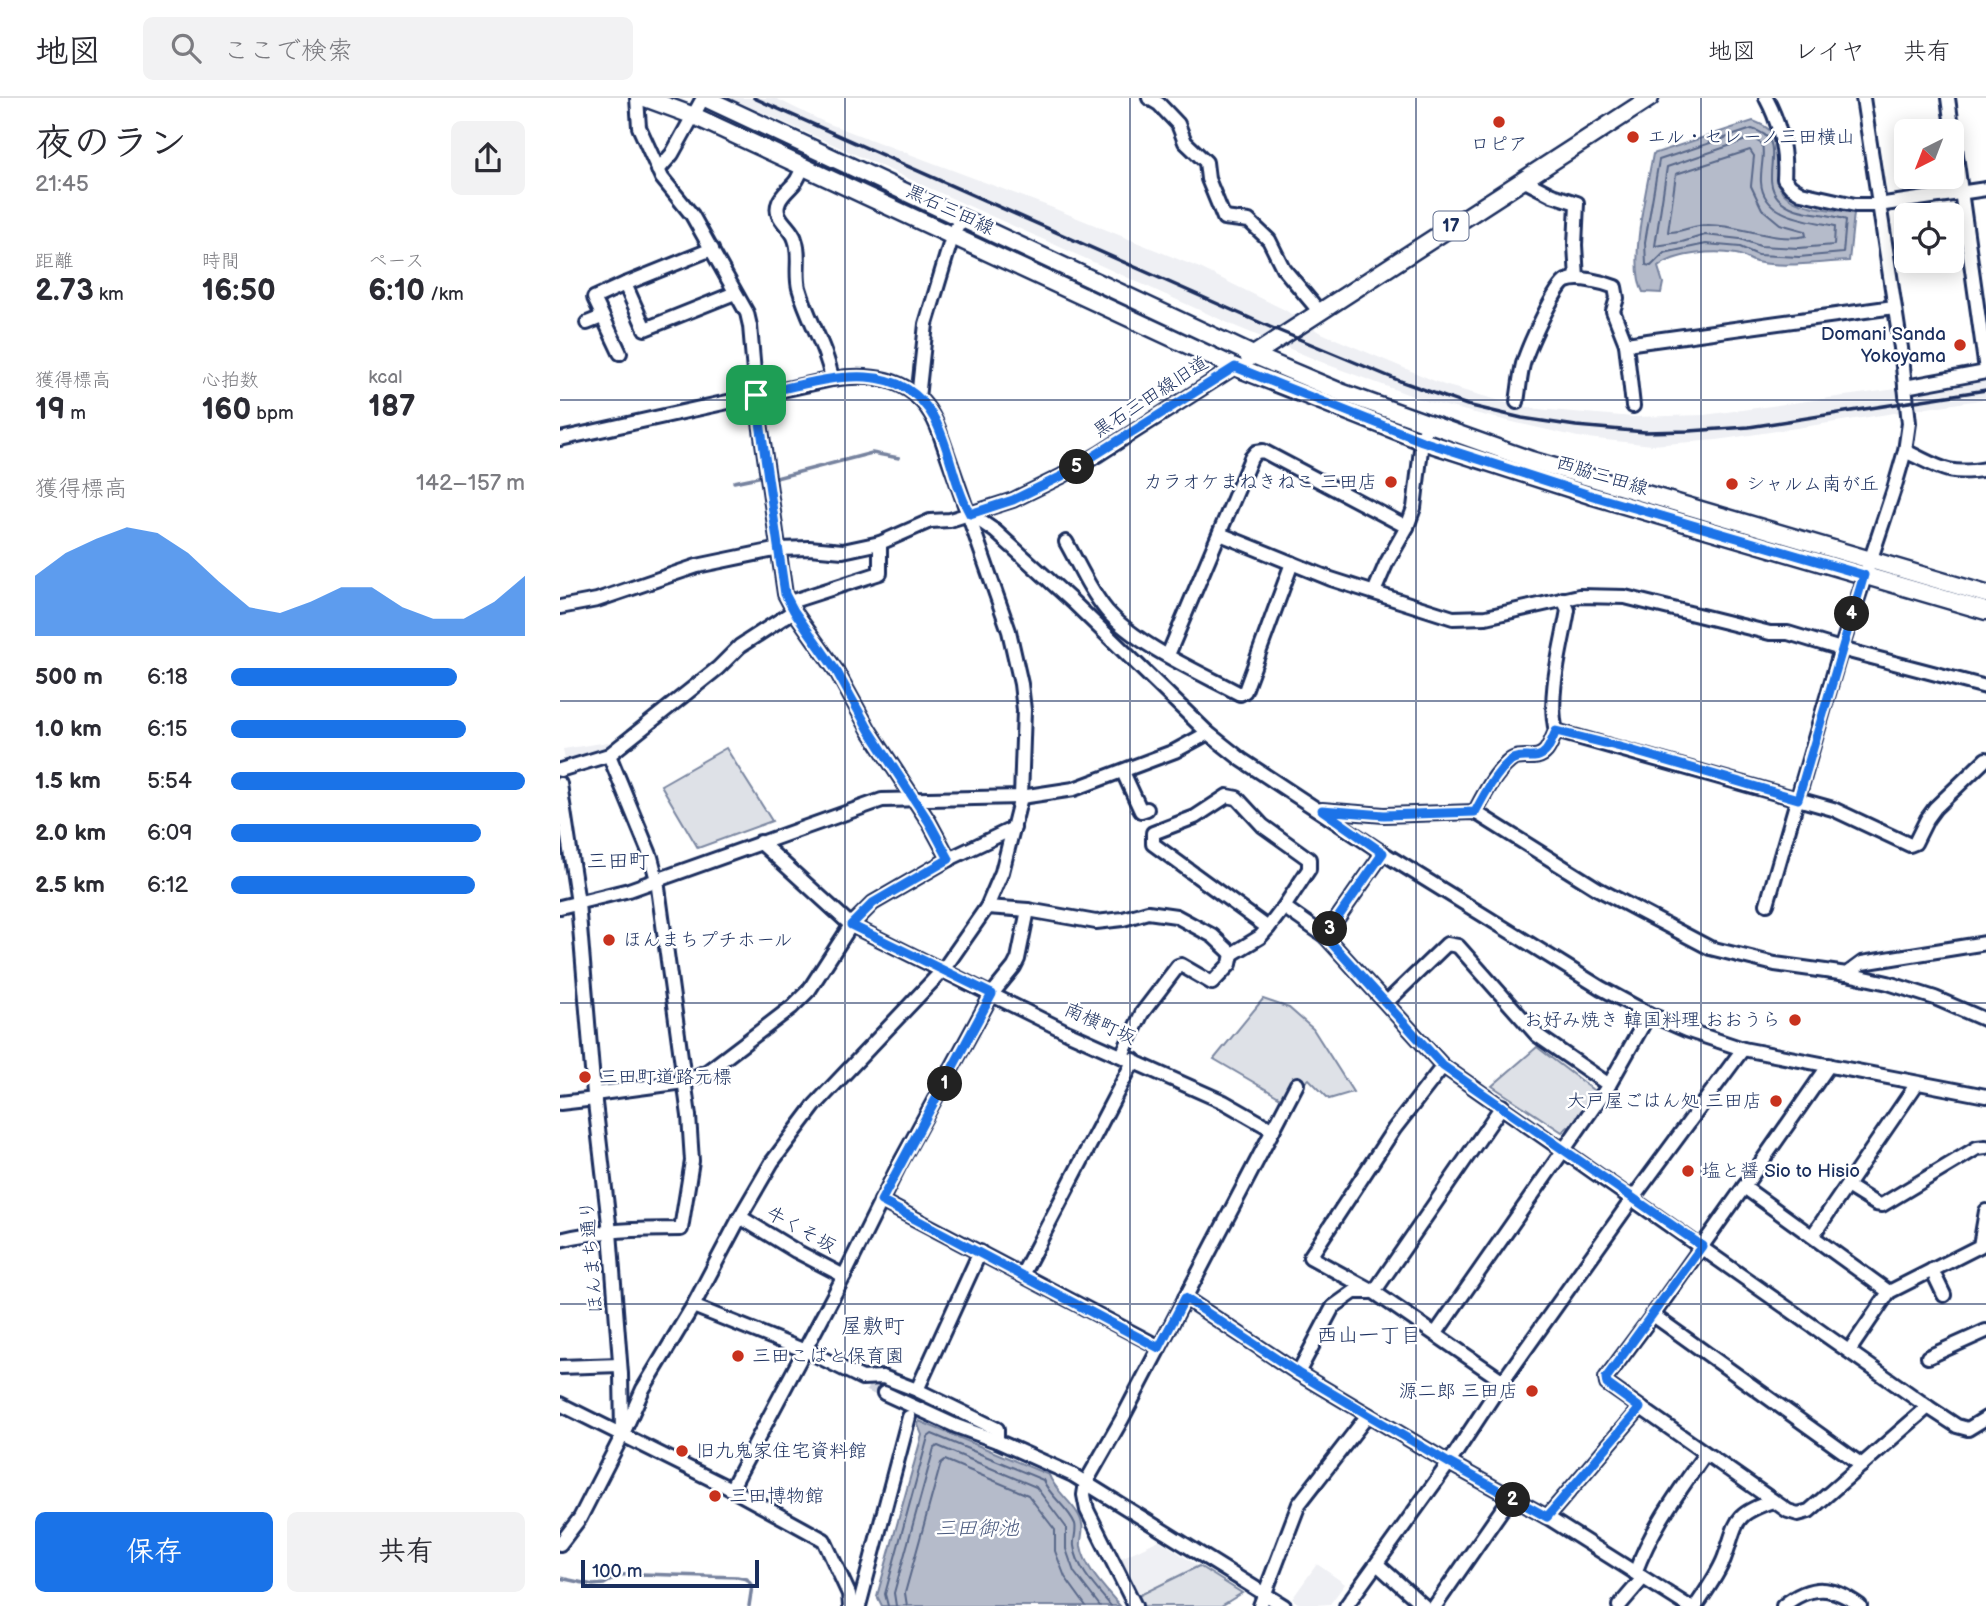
<!DOCTYPE html>
<html lang="ja">
<head>
<meta charset="utf-8">
<style>
	body { margin:0; font-family:"Balsamiq Sans","Klee One",sans-serif; background:#f2f2f3; color:#2b2b33; height:100vh; display:flex; flex-direction:column; font-size:26px; white-space:nowrap }
	* { box-sizing:border-box; margin:0 }
	p { font-size:23px; color:#7c7c81 }
	.icon { flex:none; width:38px; height:38px; fill:none; stroke:currentColor; stroke-width:2; stroke-linecap:round; stroke-linejoin:round }
	.map { position:relative; flex:1; overflow:hidden }
	.drawer { display:flex; flex-direction:column; background:#fff; width:560px }
	.drawer>* { flex:none }
	.needle { width:46px; rotate:222deg }
	.tools { position:absolute; left:1334px; top:21px; display:grid; gap:14px }
	.tools a { display:grid; place-items:center; width:70px; height:70px; border-radius:10px; background:#fff; box-shadow:0 4px 18px #0003; font-size:35px }
	.scale { position:absolute; left:21px; bottom:18px; width:178px; box-sizing:border-box; padding-left:7px; border:4px solid #1b2f5e; border-top:0; font-size:19px; line-height:24px; white-space:nowrap; color:#1b2f5e; -webkit-text-stroke:5px #fff; paint-order:stroke }
	.pin { position:absolute; display:grid; place-items:center; width:60px; height:60px; color:#fff; margin:-30px; border-radius:14px; box-shadow:0 4px 10px #0006 }
	.km { position:absolute; width:35px; height:35px; margin:-18px; border-radius:50%; background:#222; color:#fff; font-size:19px; line-height:35px; text-align:center }
	.round { display:grid; place-items:center; flex:none; width:74px; height:74px; border-radius:10px; background:#f2f2f3 }
	.head { display:flex; align-items:center; justify-content:space-between; height:119px; padding:0 35px }
	h1 { font-size:38px; font-weight:700; line-height:52px }
	.stats { display:grid; grid-template-columns:repeat(3,1fr); gap:10px; height:119px; padding:7px 35px }
	.stats div { display:grid; align-content:center }
	.stats b { font-size:30px; font-weight:700 }
	.stats small { font-size:19px; font-weight:400 }
	.stats p { font-size:19px }
	.chart { height:196px; padding:14px 35px }
	.chart p { display:flex; justify-content:space-between }
	.chart svg { width:100%; height:126px; margin-top:7px; fill:#1a73e8; opacity:.7 }
	.action { display:flex; gap:14px; margin-top:auto; padding:14px 35px }
	.action a { flex:1; height:80px; border-radius:10px; background:#1a73e8; color:#fff; font-size:28px; font-weight:700; line-height:80px; text-align:center }
	.action a+a { background:#f2f2f3; color:#2b2b33 }
	ul { padding:0 35px; list-style:none; font-size:23px }
	li { display:grid; grid-template-columns:112px 84px 1fr; align-items:center; height:52px }
	li i { height:18px; border-radius:9px; background:#1a73e8 }
	header { display:flex; align-items:center; gap:42px; box-sizing:border-box; height:98px; padding:0 35px; background:#fff; border-bottom:2px solid #e1e1e2 }
	header strong { font-size:33px }
	nav { display:flex; gap:38px; margin-inline-start:auto; font-size:24px }
	.search { width:490px; height:63px; background:#f2f2f3; display:flex; align-items:center; gap:18px; box-sizing:border-box; padding:0 24px; border-radius:10px; color:#7c7c81; font-size:26px }
	main { display:flex; flex:1; min-height:0 }
	.map>svg:first-child { display:block }
	.built { fill:#eff0f4 }
	.green { fill:#dee1e7; stroke:#7c88a2; stroke-width:2 }
	.water { fill:#b5bbca; stroke:#77839f; stroke-width:2 }
	.lines { fill:none; stroke-linecap:round; stroke-linejoin:round }
	.shore { stroke:#596789; stroke-width:2 }
	.stream { stroke:#77839f; stroke-width:3.5 }
	.minor-tunnel { stroke:#d1d5df; stroke-width:12; stroke-dasharray:12 6; stroke-linecap:butt }
	.minor-casing { stroke:#1b2f5e; stroke-width:18 }
	.major-casing { stroke:#1b2f5e; stroke-width:21 }
	.minor { stroke:#fff; stroke-width:12 }
	.major { stroke:#fff; stroke-width:16 }
	.rail { stroke:#1b2f5e; stroke-width:3.5 }
	.route-casing { stroke:#fff; stroke-width:14 }
	.route { stroke:#1a73e8; stroke-width:9 }
	.grid { fill:none; stroke:#1b2f5e; stroke-width:2; stroke-opacity:0.55 }
	.poi-dot { fill:#c8321e; stroke:#fff; stroke-width:2.5 }
	.labels { text-anchor:middle; dominant-baseline:central; stroke-width:5; stroke-linejoin:round; paint-order:stroke }
	.shield { fill:#fff; stroke:#5f6d8e; stroke-width:2 }
	.shield-label { font-size:18px; font-weight:bold; fill:#1b2f5e }
	.poi-label { font-size:19px; fill:#1b2f5e; stroke:#fff; text-anchor:start }
	.street-label { font-size:19px; fill:#1b2f5e; stroke:#fff }
	.neighbourhood-label { font-size:21px; fill:#1b2f5e; stroke:#fff }
	.water-label { font-size:21px; font-style:italic; fill:#49597e; stroke:#fff }
</style>
</head>
<body>
<header>
<strong>地図</strong>
<div class="search"><svg class="icon" aria-label="search" viewBox="0 0 24 24"><circle cx="10" cy="10" r="6"/><path d="M15 15l6 6"/></svg>ここで検索</div>
<nav><a>地図</a><a>レイヤ</a><a>共有</a></nav>
</header>
<main>
<section class="drawer">
<div class="head"><div><h1>夜のラン</h1><p>21:45</p></div><a class="round"><svg class="icon" aria-label="share" viewBox="0 0 24 24"><path d="M12 15V3M7 8l5-5 5 5M5 13v7h14v-7"/></svg></a></div>
<div class="stats">
<div><p>距離</p><b>2.73<small> km</small></b></div>
<div><p>時間</p><b>16:50</b></div>
<div><p>ペース</p><b>6:10<small> /km</small></b></div>
</div>
<div class="stats">
<div><p>獲得標高</p><b>19<small> m</small></b></div>
<div><p>心拍数</p><b>160<small> bpm</small></b></div>
<div><p>kcal</p><b>187</b></div>
</div>
<div class="chart"><p><span>獲得標高</span>142–157 m</p>
<svg viewBox="0 0 160 44" preserveAspectRatio="none"><path d="M0 44V23L10 15L20 10L30 6L40 8L50 15L60 25L70 34L80 36L90 32L100 27L110 27L120 34L130 38L140 38L150 32L160 23V44z"/></svg>
</div>
<ul>
<li><b>500 m</b>6:18<i style="width:77%"></i></li>
<li><b>1.0 km</b>6:15<i style="width:80%"></i></li>
<li><b>1.5 km</b>5:54<i style="width:100%"></i></li>
<li><b>2.0 km</b>6:09<i style="width:85%"></i></li>
<li><b>2.5 km</b>6:12<i style="width:83%"></i></li>
</ul>
<div class="action"><a>保存</a><a>共有</a></div>
</section>
<div class="map">
<svg width="1426" height="1508" viewBox="0 0 1426 1508">
	<rect width="100%" height="100%" fill="#fff"/>
	<filter id="ink" filterUnits="userSpaceOnUse"><feTurbulence type="fractalNoise" baseFrequency=".0143" numOctaves="2"/><feDisplacementMap in="SourceGraphic" scale="14" xChannelSelector="R" yChannelSelector="G"/><feConvolveMatrix kernelMatrix="1 2 1 2 8 2 1 2 1" color-interpolation-filters="sRGB"/></filter>
	<g filter="url(#ink)">
		<!-- built -->
		<g class="built">
			<polygon points="170,0 215,0 264,24 493,110 642,171 725,212 759,234 884,287 948,305 978,311 1073,319 1144,317 1426,279 1426,301 1157,342 1092,347 1018,339 944,322 869,304 771,268 677,229"/>
			<polygon points="48,644 50,652 5,662 3,651"/>
			<polygon points="599,1442 638,1468 574,1498 557,1462"/>
			<polygon points="757,1466 785,1486 770,1506 742,1508 732,1501"/>
		</g>
		<!-- green -->
		<g class="green">
			<polygon points="166,650 212,723 138,750 101,687"/>
			<polygon points="703,901 729,910 753,931 793,994 769,1001 749,981 724,1002 654,961"/>
			<polygon points="977,949 1037,995 1013,1032 1008,1029 1002,1034 932,988"/>
			<polygon points="639,1468 682,1495 661,1508 580,1508 576,1499"/>
		</g>
		<!-- water -->
		<g class="water">
			<path d="M 1193,23 C 1247,43 1196,81 1231,101 C 1245,110 1277,112 1294,115 L 1289,163 C 1259,164 1226,170 1196,164 C 1189,162 1183,157 1176,156 C 1154,152 1115,155 1098,169 L 1103,185 L 1101,195 L 1083,194 C 1068,167 1087,89 1093,56 Z"/>
			<path d="M 359,1323 L 489,1377 C 495,1394 519,1409 522,1426 C 524,1433 520,1441 521,1448 C 525,1471 546,1491 560,1508 L 322,1508 L 317,1498 L 362,1337 L 358,1327 Z"/>
		</g>
		<g class="lines">
			<!-- shore -->
			<g class="shore">
				<path d="M 1192,31 C 1231,41 1198,77 1218,100 C 1234,118 1265,113 1286,122 L 1283,155 L 1239,159 L 1198,157 L 1180,149 L 1146,146 L 1104,155 L 1091,168 L 1086,167 L 1085,144 L 1099,62 Z"/>
				<path d="M 1192,40 L 1202,46 C 1205,59 1200,71 1201,84 C 1203,120 1250,122 1275,128 L 1274,147 L 1239,150 L 1200,148 L 1180,141 L 1145,137 L 1122,144 L 1095,148 L 1107,69 Z"/>
				<path d="M 1190,52 L 1194,58 L 1191,88 L 1202,111 L 1220,126 L 1245,133 L 1246,138 C 1212,145 1180,126 1146,127 C 1133,127 1121,135 1108,134 L 1116,76 Z"/>
				<path d="M 328,1508 L 325,1496 L 368,1339 L 372,1336 L 483,1382 C 490,1399 508,1409 515,1426 C 517,1433 513,1441 514,1448 C 517,1471 537,1491 551,1508"/>
				<polyline points="336,1508 334,1495 374,1350 378,1348 476,1389 506,1429 506,1451 514,1474 540,1508"/>
				<polyline points="347,1508 345,1495 381,1365 385,1362 468,1397 495,1432 495,1453 505,1479 526,1508"/>
			</g>
			<!-- stream -->
			<g class="stream">
				<polyline points="216,380 312,355 339,360"/>
				<polyline points="174,384 203,378"/>
				<polyline points="0,1480 33,1487 44,1486 60,1477 81,1476 177,1479 187,1481 192,1488 189,1508"/>
			</g>
			<!-- minor-tunnel -->
			<polyline class="minor-tunnel" points="293,1279 324,1295"/>
			<!-- minor casing -->
			<g class="minor-casing">
				<g id="minor">
					<polyline points="77,0 79,29 102,80 132,117 187,215 190,228 196,297 225,496 234,513 277,574 309,632 369,724 389,761"/>
					<polyline points="589,0 599,6 618,26 625,44 646,64 648,81 664,120 689,123 709,142 723,170 759,213"/>
					<path d="M 1206,0 C 1220,26 1226,52 1224,81 L 1231,89 L 1241,95 L 1295,107 L 1318,107 L 1426,91"/>
					<polyline points="1388,0 1426,272"/>
					<path d="M 243,68 C 241,73 239,79 236,83 C 231,90 222,96 219,104 C 212,120 231,128 235,141 C 241,156 235,174 239,190 C 248,222 266,248 272,281"/>
					<polyline points="98,72 112,56 143,0"/>
					<polyline points="963,82 992,97 1017,105 1015,147 1017,181"/>
					<polyline points="152,151 65,186 85,231 175,195"/>
					<polyline points="27,225 42,219"/>
					<polyline points="60,255 34,200 65,186"/>
					<polyline points="1345,289 1426,274"/>
					<polyline points="358,300 366,226 393,136 401,121"/>
					<path d="M 957,304 C 959,292 960,278 963,266 C 967,252 995,188 1006,183 C 1019,178 1042,184 1055,189 L 1057,200 L 1053,213 L 1066,246"/>
					<polyline points="1073,308 1066,246 1334,209"/>
					<path d="M 0,341 L 272,281 C 318,274 359,282 378,330 L 449,533 L 461,586 L 464,612 L 461,699 L 442,774 L 427,809 L 383,872 L 255,1007 L 212,1064 L 180,1119 L 133,1208 L 83,1291 L 62,1338 L 20,1420 L 0,1446"/>
					<path d="M 1345,353 C 1378,368 1387,379 1426,371"/>
					<polyline points="410,416 435,433 512,503 648,635 682,662 823,755 1041,890 1089,916 1126,932 1183,951 1426,998"/>
					<polyline points="660,436 771,481 893,520 926,519 1019,498 1065,499 1210,535 1228,535 1281,551 1426,589"/>
					<path d="M 506,444 C 519,467 530,493 547,513 C 578,548 639,574 680,596 L 685,593 L 732,465"/>
					<polyline points="814,494 826,466 847,429 854,410 862,343 867,326"/>
					<polyline points="230,504 320,475 320,445"/>
					<polyline points="0,509 37,502 137,468 219,451 249,450 283,453 320,445 370,423 390,422 453,402 502,378 539,356 675,269"/>
					<polyline points="608,557 691,360 696,354 703,353 847,429"/>
					<polyline points="996,633 1273,711 1350,747 1355,745 1367,721 1375,710 1426,661"/>
					<polyline points="0,672 49,657 158,570 180,548 234,513"/>
					<polyline points="563,674 581,713 587,711"/>
					<polyline points="0,686 18,805 34,996 50,1134 61,1276 62,1334"/>
					<polyline points="762,712 824,717 915,714 1038,791 1150,850 1215,866 1287,876 1328,885 1375,900 1426,922"/>
					<path d="M 915,714 C 924,697 935,675 950,663 C 961,654 976,665 986,653 C 990,648 993,639 996,633 C 987,598 1002,548 1008,512 L 1003,501"/>
					<polyline points="200,744 291,827 509,935 664,1004 713,1032 562,1321 526,1384 524,1397 527,1412 575,1508"/>
					<polyline points="1207,806 1281,551 1334,391 1345,353 1349,325 1341,250 1303,0"/>
					<polyline points="0,809 69,792 322,702 461,699 514,691 615,653 648,635"/>
					<polyline points="427,809 468,812 536,824 563,821 588,814 616,818 653,838 672,856 700,839 708,830"/>
					<polyline points="724,809 749,771 749,761 703,728 677,700 667,698 635,719 593,735 593,746 708,830 724,809 765,838 883,968 1368,1309 1397,1328 1408,1331 1426,1320"/>
					<polyline points="765,838 823,755"/>
					<polyline points="1287,876 1302,865 1426,845"/>
					<polyline points="827,904 887,846 898,848 977,937 1049,987"/>
					<polyline points="562,957 582,915 618,868 621,867 652,885 670,866 672,856"/>
					<polyline points="1269,967 1184,1089 1329,1194 1420,1148 1426,1113"/>
					<polyline points="883,968 834,1031 750,1159 814,1194 943,1283"/>
					<polyline points="34,996 124,984 148,973 232,909 249,892 291,827 313,805 389,761 454,730"/>
					<polyline points="0,1005 35,1001"/>
					<polyline points="713,1032 737,986"/>
					<polyline points="1287,1088 1316,1106 1322,1107 1417,1050 1426,1049"/>
					<polyline points="1184,1089 1093,1217 1046,1280 1047,1286 1228,1413 1238,1416 1249,1413 1368,1309"/>
					<polyline points="321,1103 599,1249"/>
					<polyline points="180,1119 236,1153 284,1178"/>
					<polyline points="1253,1137 1356,987"/>
					<path d="M 0,1142 C 39,1132 81,1131 121,1131 L 132,1063 L 129,1018 L 97,782 L 91,759 L 49,657"/>
					<polyline points="1372,1172 1384,1197"/>
					<polyline points="462,1177 574,962"/>
					<polyline points="814,1194 942,1008"/>
					<polyline points="625,1200 738,1275 889,1365 987,1419 1128,1508"/>
					<polyline points="133,1208 238,1250"/>
					<polyline points="1093,1217 1302,1367"/>
					<polyline points="876,1235 1049,987 1089,916"/>
					<polyline points="245,1252 302,1280 323,1279 357,1292 437,1331 437,1343"/>
					<polyline points="1289,1253 1329,1194"/>
					<polyline points="1368,1259 1426,1233"/>
					<polyline points="0,1269 60,1267"/>
					<polyline points="738,1275 773,1209 794,1194 810,1194"/>
					<polyline points="357,1292 420,1154"/>
					<polyline points="324,1295 396,1328 437,1343 513,1377 724,1508"/>
					<polyline points="0,1306 171,1391 264,1442 289,1496 290,1508"/>
					<polyline points="171,1391 284,1178 338,1069 432,896 454,869 458,861 468,812"/>
					<polyline points="987,1419 1080,1310"/>
					<polyline points="817,1466 864,1508"/>
					<path d="M 1075,1475 C 1092,1429 1118,1395 1145,1356"/>
					<polyline points="299,1508 349,1319"/>
					<polyline points="700,1508 739,1406 808,1317"/>
					<polyline points="786,1508 889,1365 943,1283 1073,1100 1183,951"/>
					<polyline points="875,1508 950,1400"/>
					<polyline points="1059,1508 1083,1480"/>
					<path d="M 1136,1508 C 1146,1493 1157,1478 1164,1461 C 1178,1424 1171,1417 1213,1403"/>
					<path d="M 1223,1508 C 1251,1486 1272,1487 1300,1508"/>
				</g>
			</g>
			<!-- major casing -->
			<g class="major-casing">
				<g id="major">
					<polyline points="85,0 134,18 675,269 862,343 1033,398 1426,513"/>
					<polyline points="145,0 693,257 783,295 971,362 1426,496"/>
					<polyline points="689,260 1090,0"/>
				</g>
			</g>
			<!-- minor -->
			<use href="#minor" class="minor"/>
			<!-- major -->
			<use href="#major" class="major"/>
			<!-- rail -->
			<polyline class="rail" points="194,0 710,229 840,283 907,307 962,320 1016,328 1085,334 1129,333 1189,329 1426,292"/>
		</g>
	</g>
	<g class="lines" filter="url(#ink)">
		<!-- route casing -->
		<g class="route-casing">
			<path id="route" d="M 675,269 L 862,343 L 1033,398 L 1304,477 L 1238,701 L 1060,649 L 996,633 C 993,639 990,648 986,653 C 976,665 961,654 950,663 C 935,676 924,697 915,714 L 824,717 L 762,712 L 823,755 L 765,838 L 883,968 L 1142,1148 L 1046,1280 L 1047,1286 L 1080,1310 L 987,1419 L 889,1365 L 738,1275 L 625,1200 L 599,1250 L 321,1103 L 432,896 L 291,827 L 313,805 L 389,761 L 369,724 L 309,632 L 277,574 L 234,513 L 225,496 L 196,297 C 254,285 337,253 374,320 C 390,349 393,386 410,416 L 453,402 L 502,378 Z"/>
		</g>
		<!-- route -->
		<use href="#route" class="route"/>
	</g>
	<!-- grid -->
	<path class="grid" d="M 285,0 L 285,1508M 570,0 L 570,1508M 856,0 L 856,1508M 1141,0 L 1141,1508M 0,302 L 1426,302M 0,603 L 1426,603M 0,905 L 1426,905M 0,1206 L 1426,1206"/>
	<!-- markers -->
	<g class="poi-dot">
		<circle cx="939" cy="24" r="7"/>
		<circle cx="1073" cy="39" r="7"/>
		<circle cx="1400" cy="247" r="7"/>
		<circle cx="831" cy="384" r="7"/>
		<circle cx="1172" cy="386" r="7"/>
		<circle cx="49" cy="842" r="7"/>
		<circle cx="1235" cy="922" r="7"/>
		<circle cx="25" cy="979" r="7"/>
		<circle cx="1216" cy="1003" r="7"/>
		<circle cx="1128" cy="1073" r="7"/>
		<circle cx="178" cy="1258" r="7"/>
		<circle cx="972" cy="1293" r="7"/>
		<circle cx="122" cy="1353" r="7"/>
		<circle cx="155" cy="1398" r="7"/>
	</g>
	<g class="labels">
		<!-- shield labels -->
		<rect class="shield" x="873.5" y="113.5" width="35" height="29" rx="5"/>
		<g class="shield-label">
			<text x="891" y="128">17</text>
		</g>
		<!-- poi labels -->
		<g class="poi-label">
			<text x="1087" y="39">エル・セレーノ三田横山</text>
			<text x="939" y="46" text-anchor="middle">ロピア</text>
			<text x="1386" y="236" text-anchor="end">Domani Sanda<tspan x="1386" dy="22">Yokoyama</tspan></text>
			<text x="817" y="384" text-anchor="end">カラオケまねきねこ 三田店</text>
			<text x="1186" y="386">シャルム南が丘</text>
			<text x="63" y="842">ほんまちプチホール</text>
			<text x="1221" y="922" text-anchor="end">お好み焼き 韓国料理 おおうら</text>
			<text x="39" y="979">三田町道路元標</text>
			<text x="1202" y="1003" text-anchor="end">大戸屋ごはん処 三田店</text>
			<text x="1142" y="1073">塩と醤 Sio to Hisio</text>
			<text x="192" y="1258">三田こばと保育園</text>
			<text x="958" y="1293" text-anchor="end">源二郎 三田店</text>
			<text x="136" y="1353">旧九鬼家住宅資料館</text>
			<text x="169" y="1398">三田博物館</text>
		</g>
		<!-- street labels -->
		<g class="street-label">
			<text transform="translate(390 112) rotate(25)">黒石三田線</text>
			<text transform="translate(591 299) rotate(-33)">黒石三田線旧道</text>
			<text transform="translate(1042 378) rotate(17)">西脇三田線</text>
			<text transform="translate(540 926) rotate(24)">南横町坂</text>
			<text transform="translate(241 1132) rotate(29)">牛くそ坂</text>
			<text transform="translate(32 1159) rotate(-95)">ほんまち通り</text>
		</g>
		<!-- neighbourhood labels -->
		<g class="neighbourhood-label">
			<text x="58" y="763">三田町</text>
			<text x="313" y="1228">屋敷町</text>
			<text x="809" y="1237">西山一丁目</text>
		</g>
		<!-- water labels -->
		<g class="water-label">
			<text x="417" y="1430">三田御池</text>
		</g>
	</g>
</svg>
<div class="tools">
<a><svg class="needle" viewBox="-14 -14 28 28"><path d="M0-13l5 13h-10z" fill="#e53935"/><path d="M0 13l5-13h-10z" fill="#7c7c81"/></svg></a>
<a><svg class="icon" aria-label="locate" viewBox="0 0 24 24"><circle cx="12" cy="12" r="6"/><path d="M12 2v4M12 18v4M2 12h4M18 12h4"/></svg></a>
</div>
<div class="scale">100 m</div>
<div class="pin" style="left:196px;top:297px;background:#1e9e55"><svg class="icon" aria-label="arrive" viewBox="0 0 24 24"><path d="M6 21V4h12l-3 4 3 4H6"/></svg></div>
<b class="km" style="left:385px;top:986px">1</b>
<b class="km" style="left:953px;top:1402px">2</b>
<b class="km" style="left:770px;top:831px">3</b>
<b class="km" style="left:1292px;top:516px">4</b>
<b class="km" style="left:517px;top:369px">5</b>
</div>
</main>
</body>
</html>
